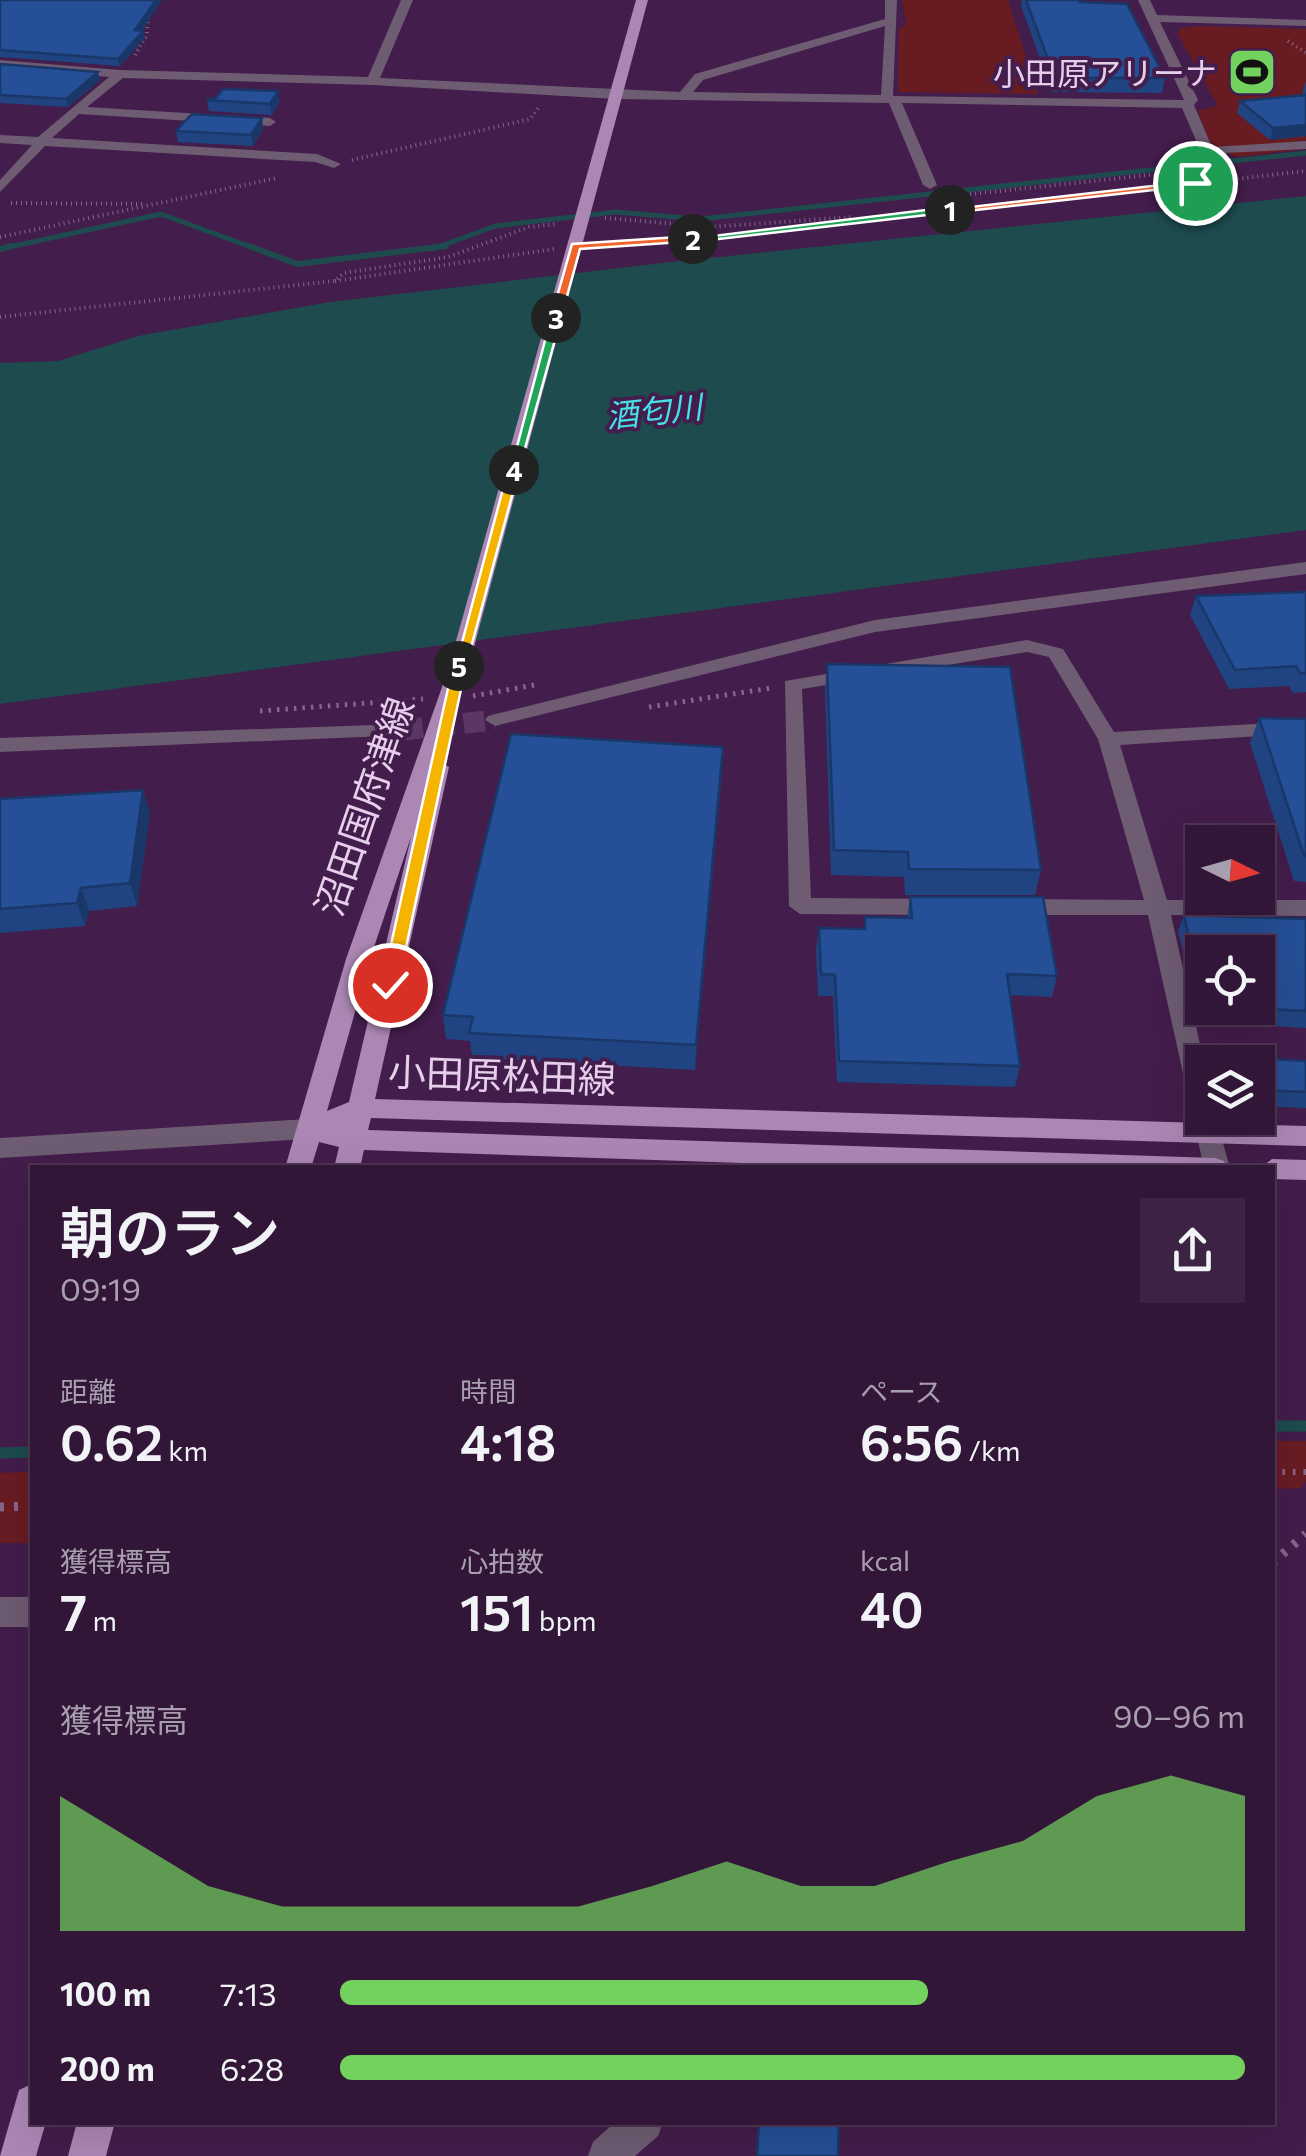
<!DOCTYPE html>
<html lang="ja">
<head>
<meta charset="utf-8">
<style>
	body { margin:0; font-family:Commissioner,"Noto Sans JP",sans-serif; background:#3d2343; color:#f1f3f6; height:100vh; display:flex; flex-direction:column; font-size:38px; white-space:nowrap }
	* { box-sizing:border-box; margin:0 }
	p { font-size:32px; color:#a89fae }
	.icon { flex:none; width:55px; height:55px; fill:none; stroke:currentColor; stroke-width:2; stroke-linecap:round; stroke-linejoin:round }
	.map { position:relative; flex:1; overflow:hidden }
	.side { position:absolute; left:30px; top:1165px; width:1245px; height:960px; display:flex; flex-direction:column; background:#321638; border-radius:0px; box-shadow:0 10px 40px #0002,0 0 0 2px #4d3553 }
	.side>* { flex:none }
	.needle { width:65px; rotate:95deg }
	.controls { position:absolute; left:1185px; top:825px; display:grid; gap:20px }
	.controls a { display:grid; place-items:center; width:90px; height:90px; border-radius:0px; background:#321638; box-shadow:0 10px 40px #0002,0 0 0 2px #4d3553; font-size:50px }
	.pin { position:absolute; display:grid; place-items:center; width:85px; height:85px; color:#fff; margin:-42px; border:5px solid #fff; border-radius:50%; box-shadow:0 2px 10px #0007 }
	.km { position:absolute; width:50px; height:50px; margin:-25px; border-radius:50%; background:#222; color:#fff; font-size:28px; line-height:50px; text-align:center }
	.round { display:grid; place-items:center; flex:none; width:105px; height:105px; border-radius:0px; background:#3d2343 }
	.head { display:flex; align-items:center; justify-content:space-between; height:170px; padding:0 30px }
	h1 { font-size:55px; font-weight:600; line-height:75px }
	.figures { display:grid; grid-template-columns:repeat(3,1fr); gap:15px; height:170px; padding:10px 30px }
	.figures div { display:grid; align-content:center }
	.figures b { font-size:50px; font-weight:600 }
	.figures small { font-size:28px; font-weight:400 }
	.figures p { font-size:28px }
	.chart { height:280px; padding:20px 30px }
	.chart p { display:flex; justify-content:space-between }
	.chart svg { width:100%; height:180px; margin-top:10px; fill:#72d25d; opacity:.7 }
	ul { padding:0 30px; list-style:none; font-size:32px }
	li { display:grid; grid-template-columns:160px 120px 1fr; align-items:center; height:75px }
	li i { height:25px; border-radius:12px; background:#72d25d }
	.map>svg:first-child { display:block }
	.green { fill:#681c22 }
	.water { fill:#1d4b4e }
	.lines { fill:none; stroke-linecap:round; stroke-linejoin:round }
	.stream-far2 { stroke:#1d4b4e; stroke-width:5 }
	.stream-far1 { stroke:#1d4b4e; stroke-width:6 }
	.stream { stroke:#1d4b4e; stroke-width:11 }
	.minor-tunnel { stroke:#5b3863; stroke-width:21; stroke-dasharray:21 10; stroke-linecap:butt }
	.path-far3 { stroke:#86668d; stroke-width:4; stroke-dasharray:1 4; stroke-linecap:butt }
	.path-far2 { stroke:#86668d; stroke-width:5; stroke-dasharray:2.5 6; stroke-linecap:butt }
	.path-far1 { stroke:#86668d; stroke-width:6; stroke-dasharray:2.5 8; stroke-linecap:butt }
	.path { stroke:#86668d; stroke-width:9; stroke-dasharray:4 10; stroke-linecap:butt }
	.minor { fill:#6e5c72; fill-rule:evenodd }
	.major { fill:#ac87b4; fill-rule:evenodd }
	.wall { fill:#204481 }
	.shaded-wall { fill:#1a3769 }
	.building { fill:#254f96; stroke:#1a3769; stroke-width:2.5 }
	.split-1 { fill:#f0652b; stroke:#fff; stroke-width:2.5 }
	.split-2 { fill:#22a559; stroke:#fff; stroke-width:2.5 }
	.split-3 { fill:#f0652b; stroke:#fff; stroke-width:2.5 }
	.split-4 { fill:#22a559; stroke:#fff; stroke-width:2.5 }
	.split-5 { fill:#f5b400; stroke:#fff; stroke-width:2.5 }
	.split-6 { fill:#f5b400; stroke:#fff; stroke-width:2.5 }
	.labels { text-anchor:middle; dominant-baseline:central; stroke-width:8; stroke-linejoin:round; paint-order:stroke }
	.far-poi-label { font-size:32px; fill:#e6cfeb; stroke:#431d4b; text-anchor:end }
	.far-water-label { font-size:32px; font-style:italic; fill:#48e0e8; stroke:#431d4b }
	.street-label { font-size:38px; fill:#e6cfeb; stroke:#431d4b }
</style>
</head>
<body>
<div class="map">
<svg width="1306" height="2156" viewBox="0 0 1306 2156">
	<rect width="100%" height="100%" fill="#431d4b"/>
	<!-- green -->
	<g class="green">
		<polygon points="902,0 1008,0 1038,94 898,92 899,29 906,24"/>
		<polygon points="1196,26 1306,29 1306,149 1236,157 1210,143 1198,111 1218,106 1177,33 1182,28"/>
		<polygon points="1272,1441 1306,1441 1306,1480 1301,1488 1273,1489"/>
		<polygon points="32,1472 32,1543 0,1543 0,1473"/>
	</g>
	<!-- water -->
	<polygon class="water" points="1306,196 1306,530 0,704 0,363 58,361 138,336 330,302 671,262"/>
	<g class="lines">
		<!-- stream-far2 -->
		<g class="stream-far2">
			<polyline points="0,249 161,214 256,249"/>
			<polyline points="433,249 495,226 615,212 700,219 1306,153"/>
		</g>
		<!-- stream-far1 -->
		<g class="stream-far1">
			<polyline points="249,246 297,264 446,246"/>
			<polyline points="0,249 12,246"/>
		</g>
		<!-- stream -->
		<g class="stream">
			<polyline points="1272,1426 1306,1426"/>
			<polyline points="0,1453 32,1452"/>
		</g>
		<!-- minor-tunnel -->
		<polyline class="minor-tunnel" points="402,730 495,720"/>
		<!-- path-far3 -->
		<g class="path-far3">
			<polyline points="1288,41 1306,53"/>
			<polyline points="135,55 147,34 149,0"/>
			<polyline points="352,160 530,119 539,107"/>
			<polyline points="948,190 953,196 1196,170"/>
			<polyline points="11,203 144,204"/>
			<polyline points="605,218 711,227 851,217"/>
			<polyline points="0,237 277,178"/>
			<polyline points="596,245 718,238 1306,171"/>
			<polyline points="335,281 554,249"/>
			<polyline points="0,317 335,281 344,273 448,257 529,227 557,224"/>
		</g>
		<!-- path-far2 -->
		<g class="path-far2">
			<polyline points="473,696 540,684"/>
			<polyline points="649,707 771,688"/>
			<polyline points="260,711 423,699"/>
			<polyline points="375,820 396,751"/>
		</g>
		<!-- path-far1 -->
		<polyline class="path-far1" points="1272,1472 1306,1472"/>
		<!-- path -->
		<g class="path">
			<polyline points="0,1507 32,1506"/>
			<polyline points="1272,1563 1306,1534"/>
		</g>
		<!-- minor -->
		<g class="minor">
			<path d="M 401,0 L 413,0 L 380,78 L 680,92 L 695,74 L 885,19 L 885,0 L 897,0 L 893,96 L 1184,100 L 1138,0 L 1150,0 L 1157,15 L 1306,20 L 1306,26 L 1160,22 L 1198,100 L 1194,105 L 1212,147 L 1306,141 L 1306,149 L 1202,154 L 1182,108 L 902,103 L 937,185 L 930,189 L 923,185 L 889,103 L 616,99 L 373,85 L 123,78 L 87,107 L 270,118 L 276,122 L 270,126 L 79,114 L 52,138 L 317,154 L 341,164 L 334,168 L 315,162 L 45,146 L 0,192 L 0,180 L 32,145 L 0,143 L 0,135 L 38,137 L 109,77 L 0,68 L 0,60 L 120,70 L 368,77 ZM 885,26 L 881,95 L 693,92 L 703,80 Z"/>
			<polygon points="1306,562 1306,574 875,632 495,726 485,720 488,716 875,620"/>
			<polygon points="1027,640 1063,649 1114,732 1306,721 1306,733 1120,745 1167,900 1306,900 1306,916 1171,915 1204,1062 1202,1118 1216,1118 1230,1168 1204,1168 1148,915 1011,915 1000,907 1011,899 1144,900 1098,739 1049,657 1027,652 802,689 811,898 941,899 952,907 941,915 800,914 789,906 785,681"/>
			<polygon points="402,724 412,730 409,735 0,752 0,738"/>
			<polygon points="308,1119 317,1122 321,1129 317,1136 308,1139 0,1158 0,1138"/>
			<rect x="0" y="1597" width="32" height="30"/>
			<polygon points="615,2122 663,2122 658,2136 635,2156 588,2156 593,2142"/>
		</g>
		<!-- major -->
		<g class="major">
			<path d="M 636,0 L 648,0 L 467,673 L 437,761 L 449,767 L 375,1099 L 1306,1126 L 1306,1146 L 371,1118 L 368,1130 L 1215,1158 L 1224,1161 L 1228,1168 L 885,1168 L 364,1150 L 360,1168 L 334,1168 L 339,1147 L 319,1142 L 311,1168 L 285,1168 L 346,959 L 447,673 ZM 411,837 L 349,1102 L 327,1111 L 370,959 Z"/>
			<polygon points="1272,1159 1306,1160 1306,1180 1272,1179 1272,1168 1260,1168"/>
			<polygon points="32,2084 32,2122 46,2122 36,2156 0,2156 19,2090"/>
			<polygon points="77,2122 115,2122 106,2156 68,2156"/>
		</g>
	</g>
	<!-- wall -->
	<g class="wall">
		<polygon points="0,0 162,0 142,31 143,31 145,38 120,66 0,57"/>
		<polygon points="1022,0 1079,0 1165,78 1162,93 1052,92 1021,6"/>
		<polygon points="0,64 100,80 68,107 0,103"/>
		<polygon points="1306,81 1306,136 1270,140 1237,113 1240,101 1305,95 1302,93"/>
		<polygon points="207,100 280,102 272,115 209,111"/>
		<polygon points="262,118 263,129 253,146 178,142 176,131"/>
		<polygon points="1306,592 1306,692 1293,693 1289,686 1229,689 1190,615 1196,596"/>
		<polygon points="827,664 1041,870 1035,895 905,895 904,877 831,875 825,689"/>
		<polygon points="1259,718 1306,719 1306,882 1294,881 1250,743"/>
		<polygon points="722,772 695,1070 472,1058 470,1041 446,1039 443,1015"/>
		<polygon points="143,790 150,813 137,906 89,911 85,926 0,933 0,799"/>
		<polygon points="910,897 1057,976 1052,997 1010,995 1020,1066 1015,1087 837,1082 833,996 818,996 816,949 819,928 863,929 865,917 907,918"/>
		<polygon points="1184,915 1306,919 1306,1028 1259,1025 1254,1008 1258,1008 1258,952 1202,952 1202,964 1186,963 1178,931"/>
		<polygon points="1233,1057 1306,1061 1306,1108 1258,1106 1258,1062 1231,1062"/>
	</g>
	<!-- shaded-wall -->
	<g class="shaded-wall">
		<polygon points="156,0 162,0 137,38 135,30"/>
		<polygon points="143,31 145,38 120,66 118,59"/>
		<polygon points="98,72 100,80 68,107 66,99"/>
		<polygon points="278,91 280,102 272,115 270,104"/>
		<polygon points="262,118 263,129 253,146 251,135"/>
		<polygon points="1306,125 1306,136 1270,140 1273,128"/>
		<polygon points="723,747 722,772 695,1070 696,1045"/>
		<polygon points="143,790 150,813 137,906 130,883"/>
		<polygon points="81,888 89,911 85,926 77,903"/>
	</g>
	<!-- building -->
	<g class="building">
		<polygon points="0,0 156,0 135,30 143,31 118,59 0,50"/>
		<polygon points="1026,0 1079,0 1080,2 1127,4 1165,78 1055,78"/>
		<polygon points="0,64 98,72 66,99 0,95"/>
		<polygon points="223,89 278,91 270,104 207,100 216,98"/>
		<polygon points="1306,95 1306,125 1273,128 1240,101"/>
		<polygon points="192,114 262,118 251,135 176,131"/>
		<polygon points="1306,592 1306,673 1300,673 1296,666 1235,670 1196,596"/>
		<polygon points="827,664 1010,667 1041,870 909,869 908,852 834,850"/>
		<polygon points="1259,718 1306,719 1306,856 1304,856"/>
		<polygon points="511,734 723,747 696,1045 469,1033 473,1017 443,1015"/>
		<polygon points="143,790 130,883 81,888 77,903 0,909 0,799"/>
		<polygon points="910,897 1043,897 1057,976 1007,974 1020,1066 839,1061 835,975 821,974 819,928 865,929 865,917 912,918"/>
		<polygon points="1184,915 1306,919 1306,1011 1265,1009 1258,980 1258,952 1218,952 1217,948 1191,947"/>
		<polygon points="1233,1057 1306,1061 1306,1092 1258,1090 1258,1062 1234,1062"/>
		<polygon points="759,2122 839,2122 838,2156 757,2156"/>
	</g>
	<!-- split-1 -->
	<polygon class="split-1" points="1195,181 1198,185 950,213 945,210"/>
	<!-- split-2 -->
	<polygon class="split-2" points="950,207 953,212 693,242 689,239"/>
	<!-- split-3 -->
	<polygon class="split-3" points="693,236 697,241 580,249 561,318 551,318 572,244"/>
	<!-- split-4 -->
	<polygon class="split-4" points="556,315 561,318 519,470 510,473 551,318"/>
	<!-- split-5 -->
	<polygon class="split-5" points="514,467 519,470 466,666 455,669 508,470"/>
	<!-- split-6 -->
	<polygon class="split-6" points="459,662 466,666 398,985 390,991 382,985 453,666"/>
	<!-- icons -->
	<defs>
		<g id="stadium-square" transform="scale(2.5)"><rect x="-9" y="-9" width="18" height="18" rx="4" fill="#72d25d" stroke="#431d4b"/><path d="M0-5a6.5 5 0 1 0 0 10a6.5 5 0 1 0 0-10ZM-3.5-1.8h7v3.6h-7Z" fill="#111"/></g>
	</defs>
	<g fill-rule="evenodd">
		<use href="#stadium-square" x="1252" y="72"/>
	</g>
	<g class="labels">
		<!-- far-poi labels -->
		<g class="far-poi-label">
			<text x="1217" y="72">小田原アリーナ</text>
		</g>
		<!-- far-water labels -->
		<g class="far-water-label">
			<text transform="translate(654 410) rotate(-6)">酒匂川</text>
		</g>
		<!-- street labels -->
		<g class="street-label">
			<text transform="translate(363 806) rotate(-71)">沼田国府津線</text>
			<text transform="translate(502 1074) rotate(2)">小田原松田線</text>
		</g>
	</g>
</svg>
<div class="controls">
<a><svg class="needle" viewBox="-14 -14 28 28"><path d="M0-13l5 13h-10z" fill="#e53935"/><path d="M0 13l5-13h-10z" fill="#a89fae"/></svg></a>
<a><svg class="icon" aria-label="locate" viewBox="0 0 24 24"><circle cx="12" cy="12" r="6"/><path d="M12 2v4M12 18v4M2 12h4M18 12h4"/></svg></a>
<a><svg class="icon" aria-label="layers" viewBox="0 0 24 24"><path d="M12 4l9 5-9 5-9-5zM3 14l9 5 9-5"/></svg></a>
</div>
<div class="pin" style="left:1195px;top:183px;background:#1e9e55"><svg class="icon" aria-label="arrive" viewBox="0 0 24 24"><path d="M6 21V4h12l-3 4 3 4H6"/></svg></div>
<div class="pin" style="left:390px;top:985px;background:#d93025"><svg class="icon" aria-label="check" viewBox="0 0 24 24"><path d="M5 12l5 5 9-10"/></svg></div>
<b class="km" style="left:950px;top:210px">1</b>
<b class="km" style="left:693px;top:239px">2</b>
<b class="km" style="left:556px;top:318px">3</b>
<b class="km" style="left:514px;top:470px">4</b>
<b class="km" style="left:459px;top:666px">5</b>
<section class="side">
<div class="head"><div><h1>朝のラン</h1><p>09:19</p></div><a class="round"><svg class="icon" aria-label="share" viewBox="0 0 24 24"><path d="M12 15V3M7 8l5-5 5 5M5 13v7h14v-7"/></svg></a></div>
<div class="figures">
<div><p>距離</p><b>0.62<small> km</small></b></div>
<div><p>時間</p><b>4:18</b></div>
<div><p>ペース</p><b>6:56<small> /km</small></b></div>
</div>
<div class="figures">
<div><p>獲得標高</p><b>7<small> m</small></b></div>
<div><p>心拍数</p><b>151<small> bpm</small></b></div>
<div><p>kcal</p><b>40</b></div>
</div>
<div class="chart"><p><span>獲得標高</span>90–96 m</p>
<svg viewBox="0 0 160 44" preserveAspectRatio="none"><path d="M0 44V11L10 22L20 33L30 38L40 38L50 38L60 38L70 38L80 33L90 27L100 33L110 33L120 27L130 22L140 11L150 6L160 11V44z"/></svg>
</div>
<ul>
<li><b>100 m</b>7:13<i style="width:65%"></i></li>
<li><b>200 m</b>6:28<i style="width:100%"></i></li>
</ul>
</section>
</div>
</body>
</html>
